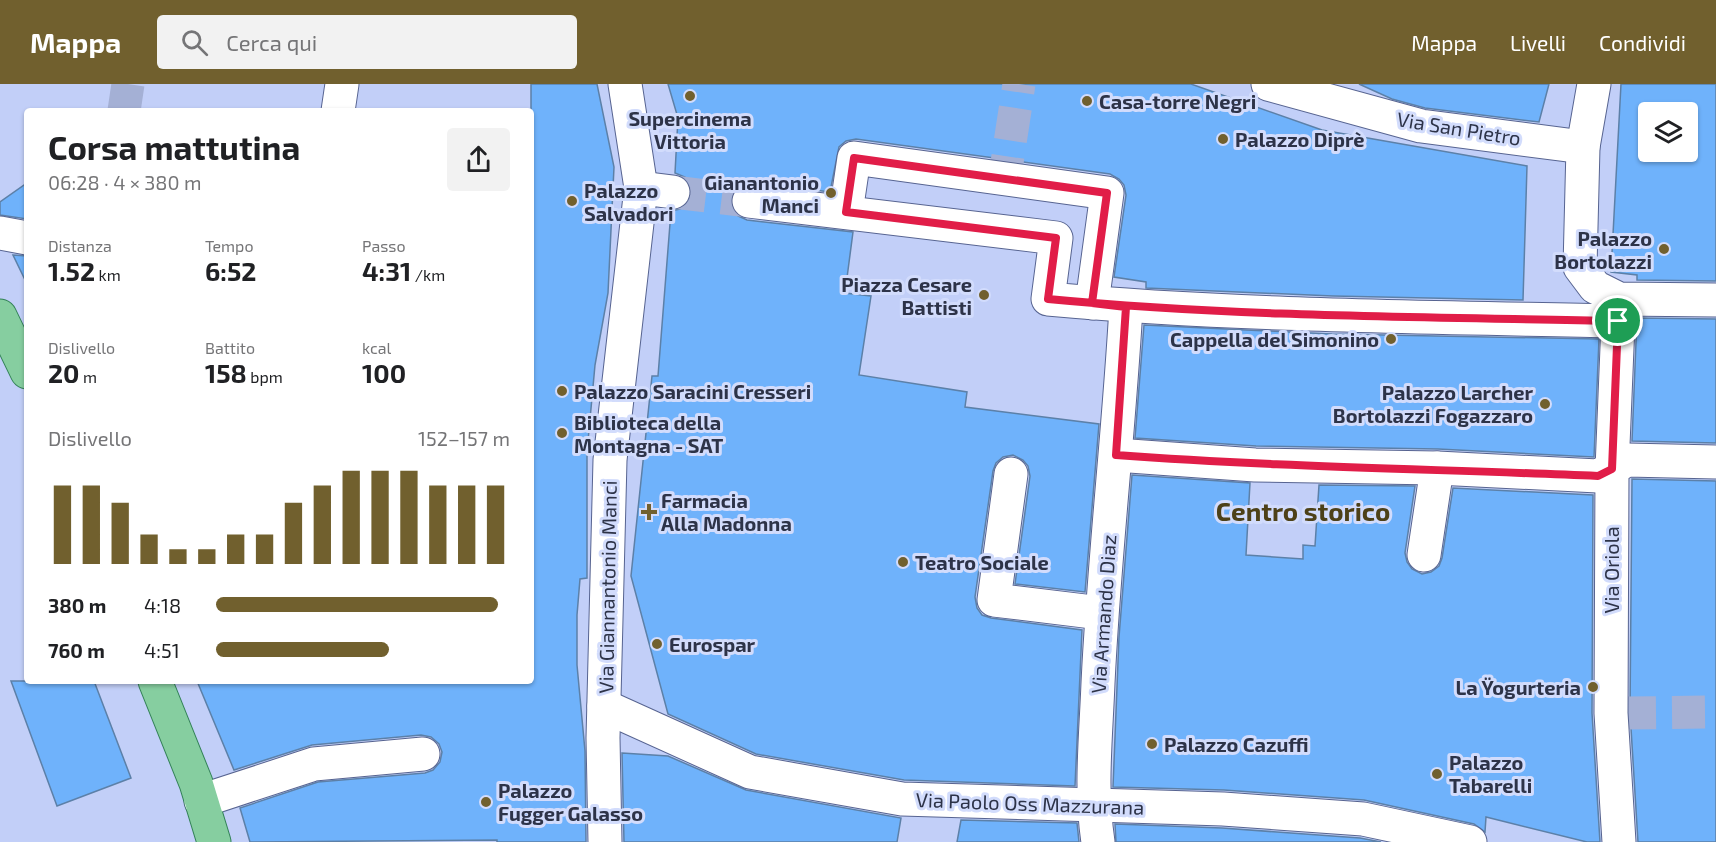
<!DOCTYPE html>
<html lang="it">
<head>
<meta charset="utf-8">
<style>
	body { margin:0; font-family:"Exo 2",sans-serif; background:#f2f2f2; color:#202124; height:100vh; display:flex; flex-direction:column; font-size:22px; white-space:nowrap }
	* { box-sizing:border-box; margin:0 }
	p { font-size:20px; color:#757577 }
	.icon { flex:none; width:33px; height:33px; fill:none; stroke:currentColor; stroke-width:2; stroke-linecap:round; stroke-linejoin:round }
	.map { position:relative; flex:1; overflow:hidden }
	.details { position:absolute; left:24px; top:24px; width:510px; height:576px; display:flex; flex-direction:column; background:#fff; border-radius:6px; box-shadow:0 2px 4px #0004 }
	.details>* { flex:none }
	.tools { position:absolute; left:1638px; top:18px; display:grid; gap:12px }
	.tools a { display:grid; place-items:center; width:60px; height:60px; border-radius:6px; background:#fff; box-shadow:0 2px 4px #0004; font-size:30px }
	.pin { position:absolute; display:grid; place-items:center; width:51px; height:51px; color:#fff; margin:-26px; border:3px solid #fff; border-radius:50%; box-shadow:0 2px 6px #0007 }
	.round { display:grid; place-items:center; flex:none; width:63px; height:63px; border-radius:6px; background:#f2f2f2 }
	.headline { display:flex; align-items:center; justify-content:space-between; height:102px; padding:0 24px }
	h1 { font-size:33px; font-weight:700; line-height:45px }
	.figures { display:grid; grid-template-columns:repeat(3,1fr); gap:9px; height:102px; padding:6px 24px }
	.figures div { display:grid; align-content:center }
	.figures b { font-size:26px; font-weight:700 }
	.figures small { font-size:16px; font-weight:400 }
	.figures p { font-size:16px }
	.chart { height:168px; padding:12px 24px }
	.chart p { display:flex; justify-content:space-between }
	.chart svg { width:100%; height:108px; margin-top:6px; stroke:#71602e; stroke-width:6 }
	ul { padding:0 24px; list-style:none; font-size:20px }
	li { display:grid; grid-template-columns:96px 72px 1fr; align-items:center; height:45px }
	li i { height:15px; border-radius:8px; background:#71602e }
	header { display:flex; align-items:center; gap:36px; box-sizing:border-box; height:84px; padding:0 30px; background:#71602e; color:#fff }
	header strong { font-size:28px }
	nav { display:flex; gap:33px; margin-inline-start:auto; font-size:21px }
	.search { width:420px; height:54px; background:#f2f2f2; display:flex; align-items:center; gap:15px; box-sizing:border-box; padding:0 21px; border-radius:6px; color:#757577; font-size:22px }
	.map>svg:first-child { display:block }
	.building { fill:#6fb2fb; stroke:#5c80a8; stroke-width:1.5; fill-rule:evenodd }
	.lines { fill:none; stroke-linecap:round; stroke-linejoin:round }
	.minor-tunnel { stroke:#a4b0d5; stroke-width:33; stroke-dasharray:33 16; stroke-linecap:butt }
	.minor-casing { stroke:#576491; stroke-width:35 }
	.major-casing { stroke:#338258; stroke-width:35 }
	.minor { stroke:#fff; stroke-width:33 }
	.major { stroke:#86cea0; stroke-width:33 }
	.route-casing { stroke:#fff; stroke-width:12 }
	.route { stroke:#e11d48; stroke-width:8 }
	.poi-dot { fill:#71602e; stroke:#d2dcfc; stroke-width:2 }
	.labels { text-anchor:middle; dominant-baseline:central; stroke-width:6; stroke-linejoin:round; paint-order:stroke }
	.poi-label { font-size:20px; font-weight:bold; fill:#2d3348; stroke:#d2dcfc; text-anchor:start }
	.street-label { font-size:20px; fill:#2d3348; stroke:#d2dcfc }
	.district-label { font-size:26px; font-weight:bold; fill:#4d4118; stroke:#d2dcfc }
</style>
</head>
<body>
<header>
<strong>Mappa</strong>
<div class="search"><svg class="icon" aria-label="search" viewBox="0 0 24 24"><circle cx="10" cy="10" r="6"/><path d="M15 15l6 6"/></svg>Cerca qui</div>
<nav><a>Mappa</a><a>Livelli</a><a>Condividi</a></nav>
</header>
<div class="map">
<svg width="1716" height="758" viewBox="0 0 1716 758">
	<rect width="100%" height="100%" fill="#c2cff8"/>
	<!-- building -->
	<g class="building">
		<polygon points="531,0 597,0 614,83 608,209 595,281 587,368 587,494 580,495 577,531 577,581 585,667 586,758 497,758 497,756 250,758 240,724 318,698 425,689 433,686 440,678 442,668 439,660 431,653 421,651 312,661 234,686 197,597 531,597"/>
		<polygon points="668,0 1191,0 1322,46 1527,82 1523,216 1333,212 1146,204 1146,198 1114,193 1126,111 1124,101 1119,95 1110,90 856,55 846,57 839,63 830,108 751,98 741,100 734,106 730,115 732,125 738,132 747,136 853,148 845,209 871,212 859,291 967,308 965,323 1099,340 1085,508 1015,500 1030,392 1028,382 1023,376 1013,371 1003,373 996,379 993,387 975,513 977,524 982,531 991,534 1082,546 1075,702 904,696 756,670 668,630 631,492 652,292 658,292 671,127 680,125 688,120 692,110 690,100 685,93 675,89 678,34"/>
		<polygon points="1359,0 1549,0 1539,38 1425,24 1392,15"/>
		<path d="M 1621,0 L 1716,0 L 1716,197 L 1637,196 L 1637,191 L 1611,188 ZM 1648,28 L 1688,28 L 1688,68 L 1648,68 Z"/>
		<polygon points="27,99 27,135 0,131 0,118"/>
		<polygon points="13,171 27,172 27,200"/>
		<polygon points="1637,234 1716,235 1716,359 1632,357"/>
		<polygon points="1144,241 1332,250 1599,255 1594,373 1438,365 1256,362 1135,354"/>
		<polygon points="1132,391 1250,399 1246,471 1303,475 1303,461 1315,462 1319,401 1415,402 1405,469 1407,478 1412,485 1422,490 1431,488 1439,482 1442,474 1453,404 1593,411 1592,629 1600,758 1587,758 1486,733 1485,748 1474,740 1364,716 1224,706 1113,703 1119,553"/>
		<polygon points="1632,395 1716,397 1716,758 1638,758 1630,628"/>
		<polygon points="11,597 94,597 131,694 57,722"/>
		<polygon points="622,669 668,672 746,706 901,734 897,758 624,758"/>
		<polygon points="961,736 1077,739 1079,758 957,758"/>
		<polygon points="1115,740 1222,744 1360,754 1381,758 1116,758"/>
	</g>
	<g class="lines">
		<!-- minor-tunnel -->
		<g class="minor-tunnel">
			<polyline points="124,27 128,0"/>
			<polyline points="1003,105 1019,0"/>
			<polyline points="673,108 749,117"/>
			<polyline points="1623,629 1716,628"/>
		</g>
		<!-- minor casing -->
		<g class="minor-casing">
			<g id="minor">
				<polyline points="1268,0 1421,42 1583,63"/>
				<polyline points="1594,0 1583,63 1580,183 1595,203 1619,215 1716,216"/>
				<polyline points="338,27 342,0"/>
				<polyline points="641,104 673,108"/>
				<path d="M 749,117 L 1056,154 L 1048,215 C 1237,232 1428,233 1618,237"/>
				<polyline points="846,128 854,74 1107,109 1092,219"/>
				<polyline points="0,149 27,154"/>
				<polyline points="1619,215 1612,385 1611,629 1619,758"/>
				<polyline points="1116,371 1255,381 1437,384 1598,392 1627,376 1716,378"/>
				<polyline points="1011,390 994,516 1101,529"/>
				<polyline points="1424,471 1437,384"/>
				<polyline points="604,622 750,688 902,715 1223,725 1363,735 1470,758"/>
				<polyline points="201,717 314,680 423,670"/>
				<polyline points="605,758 603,654 610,376 641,104 625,0"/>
				<path d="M 1098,758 C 1090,705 1096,652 1098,599 C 1104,473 1119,348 1126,223"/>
			</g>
		</g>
		<!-- major casing -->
		<g class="major-casing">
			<g id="major">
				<polyline points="0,232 27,288"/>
				<polyline points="155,597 196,699 214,758"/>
			</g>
		</g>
		<!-- minor -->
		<use href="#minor" class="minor"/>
		<!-- major -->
		<use href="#major" class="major"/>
	</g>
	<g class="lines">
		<!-- route casing -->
		<g class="route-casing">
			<path id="route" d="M 1618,237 C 1428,233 1237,233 1048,215 L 1056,154 L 846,128 L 854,74 L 1107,109 L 1092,219 L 1126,223 L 1116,371 C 1276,383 1437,385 1598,392 L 1612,385 L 1618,237"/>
		</g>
		<!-- route -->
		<use href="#route" class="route"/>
	</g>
	<!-- markers -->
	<g class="poi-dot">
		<circle cx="690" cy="12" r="6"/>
		<circle cx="1087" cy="17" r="6"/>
		<circle cx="1223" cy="55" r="6"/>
		<circle cx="831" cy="109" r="6"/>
		<circle cx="572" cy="117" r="6"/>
		<circle cx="1664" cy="165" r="6"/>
		<circle cx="984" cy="211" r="6"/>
		<circle cx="1391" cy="255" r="6"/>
		<circle cx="562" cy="307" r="6"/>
		<circle cx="1545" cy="320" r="6"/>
		<circle cx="562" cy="349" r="6"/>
		<path d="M646 419h6v6h6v6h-6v6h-6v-6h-6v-6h6z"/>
		<circle cx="903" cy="478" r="6"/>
		<circle cx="657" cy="560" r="6"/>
		<circle cx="1593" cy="603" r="6"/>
		<circle cx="1152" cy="660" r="6"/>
		<circle cx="1437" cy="690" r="6"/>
		<circle cx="486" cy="718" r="6"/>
	</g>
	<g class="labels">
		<!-- poi labels -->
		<g class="poi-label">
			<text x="1099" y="17">Casa-torre Negri</text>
			<text x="690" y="34" text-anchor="middle">Supercinema<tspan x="690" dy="23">Vittoria</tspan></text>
			<text x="1235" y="55">Palazzo Diprè</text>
			<text x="819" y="98" text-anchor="end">Gianantonio<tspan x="819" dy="23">Manci</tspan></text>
			<text x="584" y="106">Palazzo<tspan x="584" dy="23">Salvadori</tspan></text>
			<text x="1652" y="154" text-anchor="end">Palazzo<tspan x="1652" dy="23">Bortolazzi</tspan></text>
			<text x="972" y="200" text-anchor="end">Piazza Cesare<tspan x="972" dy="23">Battisti</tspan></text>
			<text x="1379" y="255" text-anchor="end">Cappella del Simonino</text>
			<text x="574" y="307">Palazzo Saracini Cresseri</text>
			<text x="1533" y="308" text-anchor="end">Palazzo Larcher<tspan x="1533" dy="23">Bortolazzi Fogazzaro</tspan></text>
			<text x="574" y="338">Biblioteca della<tspan x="574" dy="23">Montagna - SAT</tspan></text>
			<text x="661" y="416">Farmacia<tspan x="661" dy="23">Alla Madonna</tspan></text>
			<text x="915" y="478">Teatro Sociale</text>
			<text x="669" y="560">Eurospar</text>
			<text x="1581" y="603" text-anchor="end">La Ÿogurteria</text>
			<text x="1164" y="660">Palazzo Cazuffi</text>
			<text x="1449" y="678">Palazzo<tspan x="1449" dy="23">Tabarelli</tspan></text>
			<text x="498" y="706">Palazzo<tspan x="498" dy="23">Fugger Galasso</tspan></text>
		</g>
		<!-- street labels -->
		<g class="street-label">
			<text transform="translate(1459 44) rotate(9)">Via San Pietro</text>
			<text transform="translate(1611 486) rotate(-90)">Via Oriola</text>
			<text transform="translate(607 503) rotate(-89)">Via Giannantonio Manci</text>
			<text transform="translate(1103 530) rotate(-86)">Via Armando Diaz</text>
			<text transform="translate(1030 719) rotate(2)">Via Paolo Oss Mazzurana</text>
		</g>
		<!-- district labels -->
		<g class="district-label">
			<text x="1303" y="426">Centro storico</text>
		</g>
	</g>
</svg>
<div class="tools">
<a><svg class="icon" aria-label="layers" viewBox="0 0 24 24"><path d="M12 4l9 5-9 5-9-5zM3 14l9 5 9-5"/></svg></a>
</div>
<div class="pin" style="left:1618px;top:237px;background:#1e9e55"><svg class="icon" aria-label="arrive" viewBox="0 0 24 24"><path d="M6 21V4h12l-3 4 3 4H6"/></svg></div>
<section class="details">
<div class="headline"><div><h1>Corsa mattutina</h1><p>06:28 · 4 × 380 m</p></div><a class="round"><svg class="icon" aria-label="share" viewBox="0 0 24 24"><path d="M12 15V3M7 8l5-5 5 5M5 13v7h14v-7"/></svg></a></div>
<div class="figures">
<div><p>Distanza</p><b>1.52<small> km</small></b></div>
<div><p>Tempo</p><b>6:52</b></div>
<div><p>Passo</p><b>4:31<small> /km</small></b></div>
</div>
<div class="figures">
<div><p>Dislivello</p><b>20<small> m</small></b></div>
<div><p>Battito</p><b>158<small> bpm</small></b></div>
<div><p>kcal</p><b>100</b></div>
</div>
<div class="chart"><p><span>Dislivello</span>152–157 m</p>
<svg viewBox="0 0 160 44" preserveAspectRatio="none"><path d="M5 44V12M15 44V12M25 44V19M35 44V32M45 44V38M55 44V38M65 44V32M75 44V32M85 44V19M95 44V12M105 44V6M115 44V6M125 44V6M135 44V12M145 44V12M155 44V12"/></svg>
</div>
<ul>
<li><b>380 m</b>4:18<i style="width:96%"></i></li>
<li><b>760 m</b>4:51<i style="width:59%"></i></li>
</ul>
</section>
</div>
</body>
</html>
